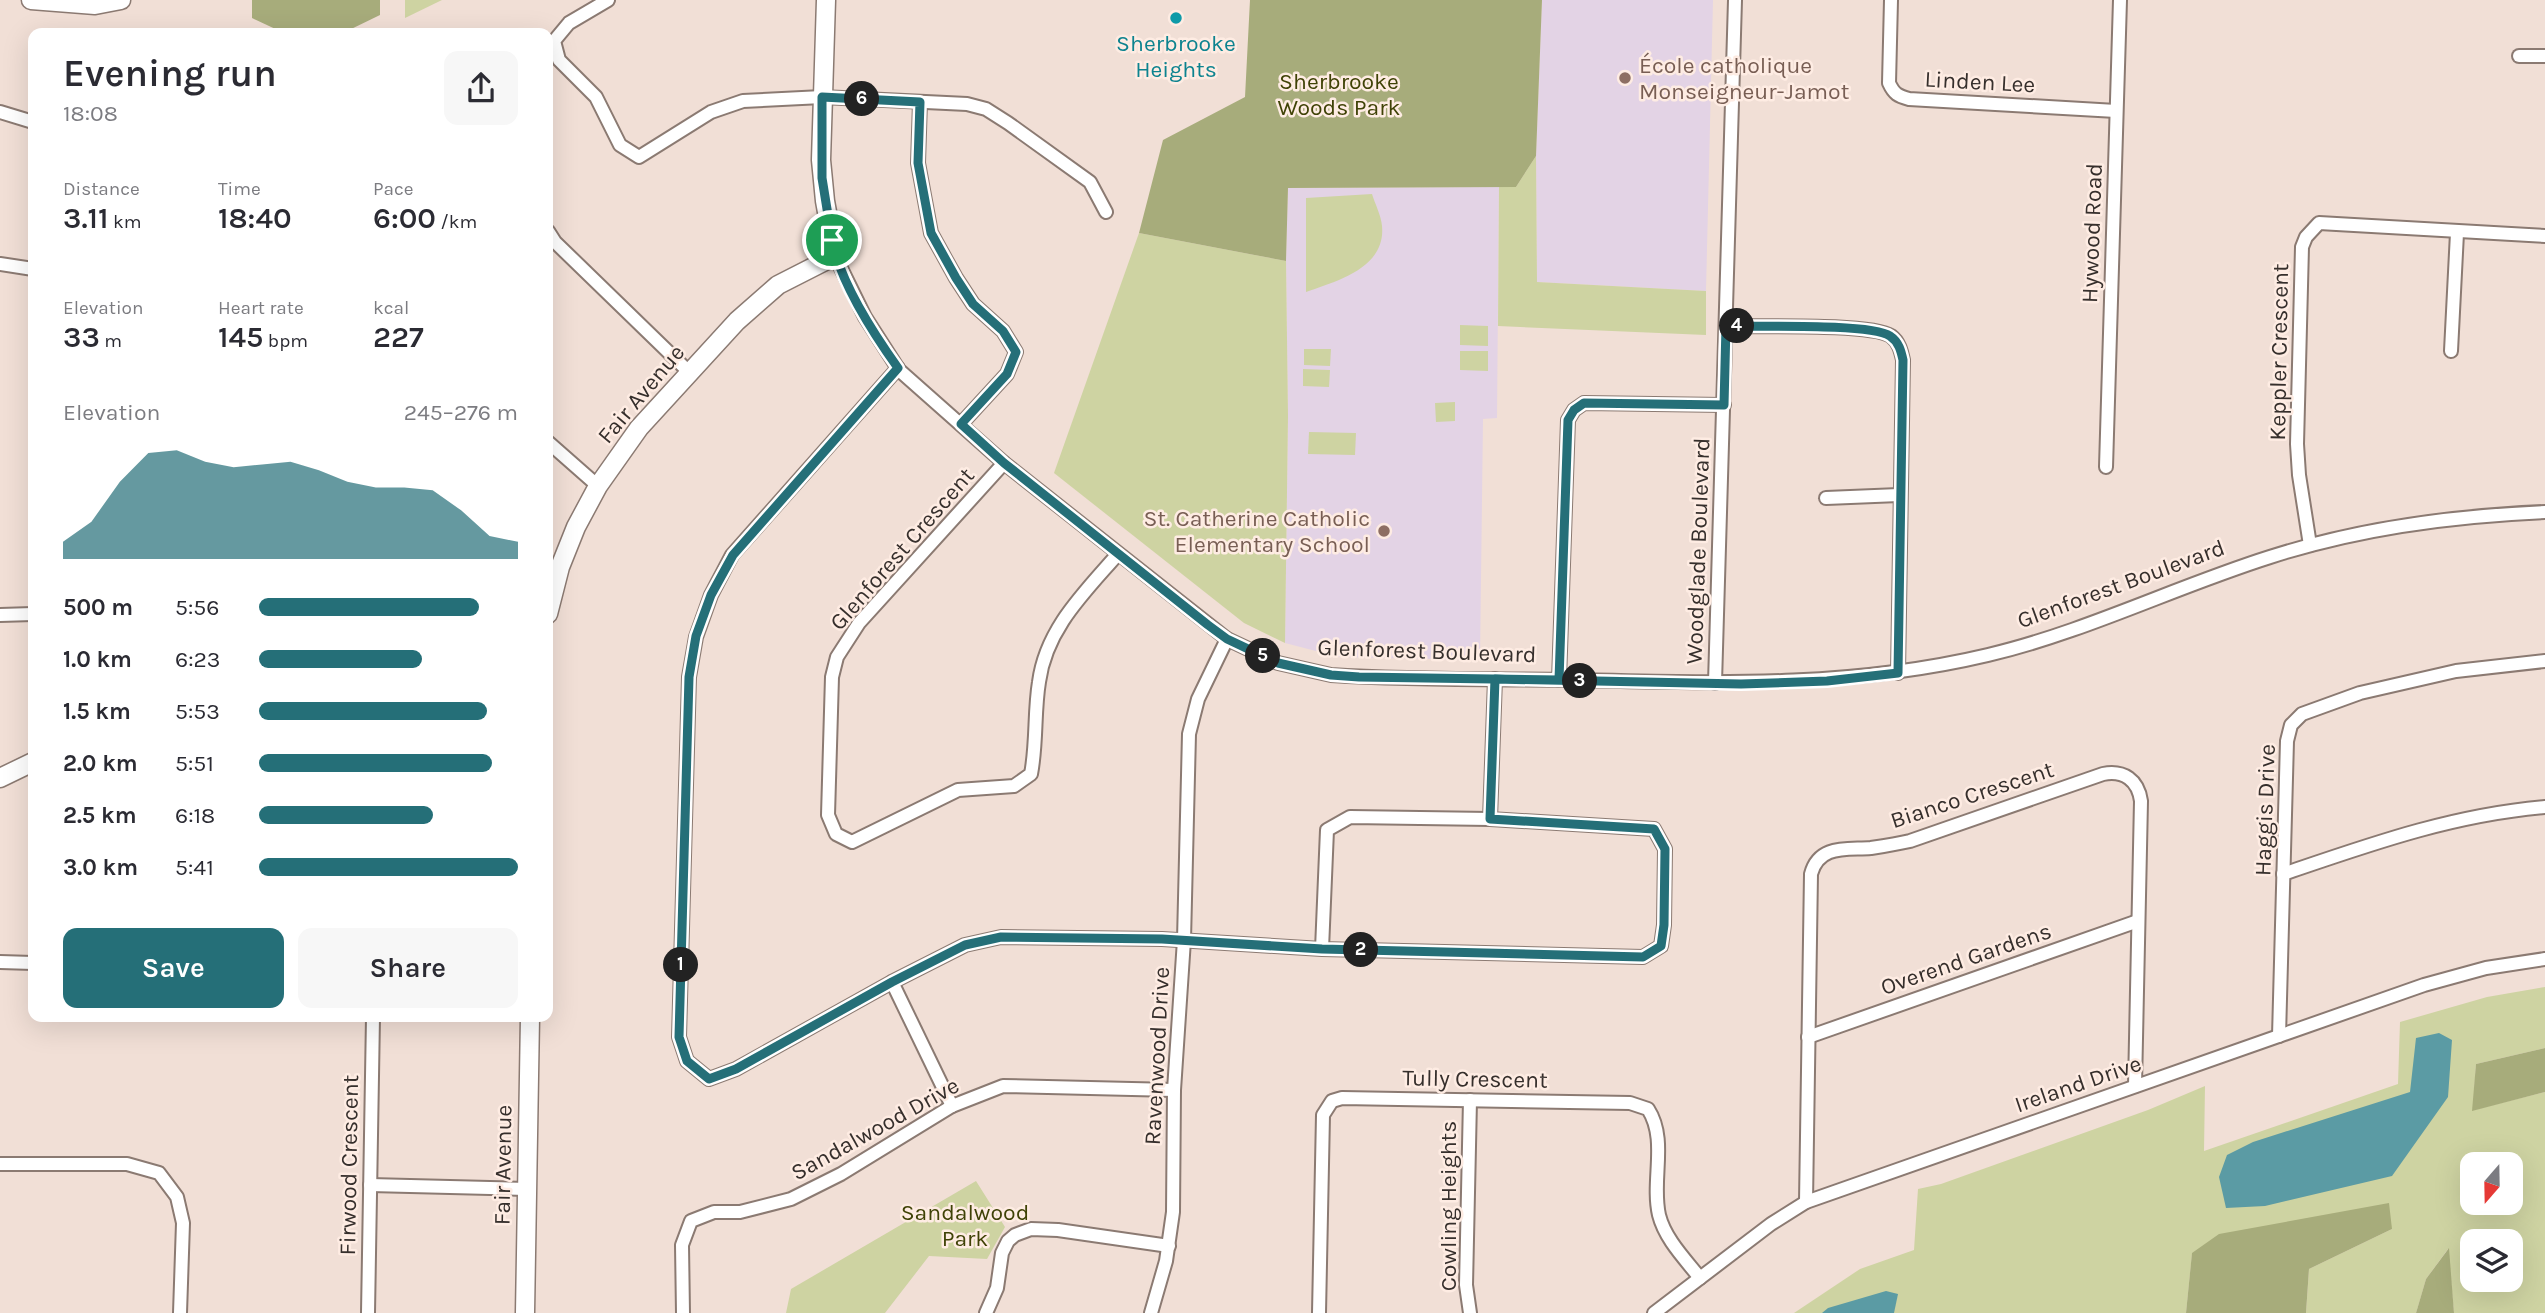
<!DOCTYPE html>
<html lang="en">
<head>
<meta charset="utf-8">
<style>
	body { margin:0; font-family:Karla,sans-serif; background:#f7f7f7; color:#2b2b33; height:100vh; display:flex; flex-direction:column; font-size:26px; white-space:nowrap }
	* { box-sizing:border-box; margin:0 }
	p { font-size:23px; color:#7c7c81 }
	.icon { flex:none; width:38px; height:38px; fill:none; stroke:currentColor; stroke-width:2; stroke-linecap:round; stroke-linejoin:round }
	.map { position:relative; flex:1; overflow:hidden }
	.details { position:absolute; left:28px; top:28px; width:525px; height:994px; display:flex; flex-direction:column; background:#fff; border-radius:14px; box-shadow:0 7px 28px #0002 }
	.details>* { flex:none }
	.needle { width:46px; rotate:200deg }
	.fabs { position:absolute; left:2460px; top:1152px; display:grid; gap:14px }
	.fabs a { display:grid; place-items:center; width:63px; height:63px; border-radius:14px; background:#fff; box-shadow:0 7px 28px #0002; font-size:35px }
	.pin { position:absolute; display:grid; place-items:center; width:60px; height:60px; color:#fff; margin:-30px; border:4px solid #fff; border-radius:50%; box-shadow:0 2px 7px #0007 }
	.km { position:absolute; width:35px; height:35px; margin:-18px; border-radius:50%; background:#222; color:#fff; font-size:19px; line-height:35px; text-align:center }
	.round { display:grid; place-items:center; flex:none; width:74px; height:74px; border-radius:14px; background:#f7f7f7 }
	.summary { display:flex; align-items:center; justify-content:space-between; height:119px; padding:0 35px }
	h1 { font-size:38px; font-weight:600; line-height:52px }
	.stats { display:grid; grid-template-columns:repeat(3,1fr); gap:10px; height:119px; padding:7px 35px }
	.stats div { display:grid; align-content:center }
	.stats b { font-size:30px; font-weight:600 }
	.stats small { font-size:19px; font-weight:400 }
	.stats p { font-size:19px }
	.chart { height:196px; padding:14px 35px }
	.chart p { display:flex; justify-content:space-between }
	.chart svg { width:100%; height:126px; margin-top:7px; fill:#256f78; opacity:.7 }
	.cta { display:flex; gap:14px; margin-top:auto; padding:14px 35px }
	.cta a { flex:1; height:80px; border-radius:14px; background:#256f78; color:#fff; font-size:28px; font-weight:600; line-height:80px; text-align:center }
	.cta a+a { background:#f7f7f7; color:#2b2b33 }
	ul { padding:0 35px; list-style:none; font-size:23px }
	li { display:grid; grid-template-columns:112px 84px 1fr; align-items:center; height:52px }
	li i { height:18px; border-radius:9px; background:#256f78 }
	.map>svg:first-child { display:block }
	.education { fill:#e3d3e5 }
	.green { fill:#ced3a2; fill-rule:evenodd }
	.forest { fill:#a7ac7b }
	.water { fill:#5b9ba4 }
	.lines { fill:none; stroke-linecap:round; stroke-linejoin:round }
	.street-casing { stroke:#8b7a72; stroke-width:16 }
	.secondary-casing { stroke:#8b7a72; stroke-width:21 }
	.street { stroke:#fff; stroke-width:12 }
	.secondary { stroke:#fff; stroke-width:18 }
	.route-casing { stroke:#fff; stroke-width:14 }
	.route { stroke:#256f78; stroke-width:9 }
	.culture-dot { fill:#0f9aa8; stroke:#feece3; stroke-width:2.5 }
	.education-dot { fill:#8d6e63; stroke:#feece3; stroke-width:2.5 }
	.labels { text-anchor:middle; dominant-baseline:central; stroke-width:5; stroke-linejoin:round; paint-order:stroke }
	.culture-label { font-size:23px; fill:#0d838f; stroke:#feece3 }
	.education-label { font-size:23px; fill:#785e54; stroke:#feece3; text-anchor:start }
	.park-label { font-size:23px; fill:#3f4206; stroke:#feece3 }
	.street-label { font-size:23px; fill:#362f2c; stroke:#feece3 }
</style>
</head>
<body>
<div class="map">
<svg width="2545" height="1313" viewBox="0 0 2545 1313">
	<rect width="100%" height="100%" fill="#f1dfd6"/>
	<!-- education -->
	<g class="education">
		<polygon points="1542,0 1713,0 1706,291 1537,282 1536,156"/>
		<polygon points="1499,187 1497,418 1483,419 1480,660 1339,657 1285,643 1288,416 1286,261 1288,188"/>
	</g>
	<!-- green -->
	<g class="green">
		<polygon points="405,0 442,0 405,18"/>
		<polygon points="1536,156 1537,282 1706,291 1706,335 1498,326 1499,187 1516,187"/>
		<path d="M 1372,194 C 1375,204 1381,215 1382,226 C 1386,268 1337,281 1306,292 L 1306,198 Z"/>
		<polygon points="1139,233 1286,261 1288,416 1285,643 1244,623 1054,473"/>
		<polygon points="1460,325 1488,326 1488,346 1460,345"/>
		<polygon points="1304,349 1331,349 1330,366 1304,365"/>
		<polygon points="1460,351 1488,351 1488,371 1460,370"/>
		<polygon points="1303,369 1330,370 1329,387 1303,386"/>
		<polygon points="1455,402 1455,421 1436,422 1435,403"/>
		<polygon points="1309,432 1356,433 1355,455 1308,454"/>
		<path d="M 2545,987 L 2545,1048 L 2476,1064 L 2473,1110 L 2545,1092 L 2545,1313 L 2454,1313 L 2448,1249 L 2426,1279 L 2416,1313 L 2306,1313 L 2309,1269 L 2392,1229 L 2192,1254 L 2186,1313 L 1794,1313 L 1860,1269 L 1914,1250 L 1918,1189 L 1941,1184 L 2148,1110 L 2205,1086 L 2204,1151 L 2398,1084 L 2400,1022 L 2487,997 ZM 2473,1164 L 2511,1164 L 2511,1202 L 2473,1202 ZM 2473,1241 L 2511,1241 L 2511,1279 L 2473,1279 Z"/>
		<polygon points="976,1181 1005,1227 987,1259 929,1256 885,1313 786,1313 791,1289"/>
	</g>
	<!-- forest -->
	<g class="forest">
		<polygon points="252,0 380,0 380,15 343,33 284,33 252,18"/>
		<polygon points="1250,0 1542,0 1536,156 1516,187 1288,188 1286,261 1139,233 1163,140 1245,97"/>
		<polygon points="2545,1048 2545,1092 2472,1111 2476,1064"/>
		<polygon points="2389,1203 2392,1229 2309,1269 2306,1313 2186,1313 2192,1253 2219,1234"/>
		<polygon points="2449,1248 2454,1313 2416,1313 2426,1279"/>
	</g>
	<!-- water -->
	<g class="water">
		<polygon points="2439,1033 2452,1040 2448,1097 2392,1176 2265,1206 2226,1208 2219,1177 2227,1155 2253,1142 2410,1092 2416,1038"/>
		<polygon points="1886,1291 1898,1294 1894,1313 1822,1313 1828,1308"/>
	</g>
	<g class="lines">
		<!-- street casing -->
		<g class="street-casing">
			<g id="street">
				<polyline points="608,0 569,23 554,41 559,60 596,97 620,145 639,157 711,112 743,101 822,97 967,104 986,109 1008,123 1090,182 1106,212"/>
				<path d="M 1891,0 L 1889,83 C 1894,94 1898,96 1909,99 L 2116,111"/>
				<polyline points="2519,56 2545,56"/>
				<polyline points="920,102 918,163 931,233 956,278 973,304 1003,331 1016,352 1007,374 961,424"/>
				<polyline points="0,112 33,122"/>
				<polyline points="548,231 555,242 690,373"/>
				<path d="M 835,256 L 865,317 L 899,370 L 1004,463 L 1227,639 L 1278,663 L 1331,675 C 1412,680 1493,679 1574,680 C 1716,683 1849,688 1988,655 C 2085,632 2175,587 2270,557 C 2359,528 2452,516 2545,512"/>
				<polyline points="0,264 33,269"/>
				<path d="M 1726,326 C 1756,327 1871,323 1891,336 C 1899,342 1901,351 1903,360 L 1898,673"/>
				<polyline points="2451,351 2457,233"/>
				<polyline points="898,368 732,555 711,595 696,637 689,677 679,1037 687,1061 709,1079 736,1069 892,982 965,945 1001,937 1162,939 1322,949 1643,957 1661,946 1664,925 1665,849 1654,829 1490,819 1350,817 1327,830 1322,949"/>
				<polyline points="548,442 598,486"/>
				<path d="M 1004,463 L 859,623 L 837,657 L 832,677 L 828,815 L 836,834 L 852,842 L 958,790 L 1014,786 L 1031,774 C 1037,743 1034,712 1039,682 C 1046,629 1084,593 1117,555"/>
				<polyline points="2106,467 2120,0"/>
				<polyline points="1826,498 1899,495"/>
				<polyline points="2310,545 2299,475 2297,444 2302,247 2306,237 2319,223 2545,236"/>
				<polyline points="0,615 33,614"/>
				<polyline points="1559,680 1568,420 1574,410 1584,403 1724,405"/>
				<polyline points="1715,683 1735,0"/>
				<polyline points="1490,819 1495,679"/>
				<path d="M 2283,874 C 2371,844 2452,815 2545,807"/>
				<polyline points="0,962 33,963"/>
				<polyline points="892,982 952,1106"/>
				<polyline points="2279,1036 2287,741 2291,725 2302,714 2360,693 2456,671 2545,661"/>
				<polyline points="1808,1037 2138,921"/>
				<polyline points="1470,1100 1466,1285 1470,1313"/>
				<polyline points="0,1164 127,1164 159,1173 177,1197 183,1223 180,1313"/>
				<polyline points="370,1185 526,1189"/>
				<path d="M 1806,1202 L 1811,874 C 1819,844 1847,850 1871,848 C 1884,846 1897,844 1910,841 L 2103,774 C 2124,770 2138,780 2141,801 L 2135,1086"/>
				<polyline points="368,1313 373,1017"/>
				<polyline points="683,1313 682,1245 691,1221 714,1212 740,1212 791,1199 841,1174 952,1106 1003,1086 1174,1090"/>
				<polyline points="986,1313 997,1288 1002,1253 1008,1241 1015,1235 1031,1229 1058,1230 1169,1246"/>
				<polyline points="1151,1313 1166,1261 1173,1212 1174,1090 1184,940 1189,734 1198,699 1227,639"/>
				<path d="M 1319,1313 L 1323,1115 L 1332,1101 L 1342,1098 L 1630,1103 L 1648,1109 C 1668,1140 1651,1180 1659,1215 C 1665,1239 1685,1259 1700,1278"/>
				<polyline points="1654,1313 1771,1224 1806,1202 2424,985 2486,968 2545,959"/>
			</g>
		</g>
		<!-- secondary casing -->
		<g class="secondary-casing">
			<g id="secondary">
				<polyline points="31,0 95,5 121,0"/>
				<polyline points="548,614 560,567 576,527 598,486 639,428 737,321 778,285 835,256 825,201 821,160 826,0"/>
				<polyline points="0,778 33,762"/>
				<polyline points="525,1313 530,1017"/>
			</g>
		</g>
		<!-- street -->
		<use href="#street" class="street"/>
		<!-- secondary -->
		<use href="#secondary" class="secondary"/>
	</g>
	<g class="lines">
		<!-- route casing -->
		<g class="route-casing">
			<path id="route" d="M 832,240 C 840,281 873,333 898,368 L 733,555 L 711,595 L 696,636 L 689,677 L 679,1037 L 687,1061 L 709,1079 L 736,1069 L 892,982 L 965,945 L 1001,937 L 1162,939 L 1322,949 L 1643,957 L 1661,946 L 1664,925 L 1665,849 L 1654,829 L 1490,819 L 1495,679 L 1741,684 L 1827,681 L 1898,673 L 1903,360 C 1901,351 1899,342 1890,336 C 1871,323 1756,327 1726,326 L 1724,405 L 1584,403 L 1574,410 L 1568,420 L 1559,680 L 1359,677 L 1331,675 L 1278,663 L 1227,639 L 1208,625 L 1004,463 L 961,424 L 1007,374 L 1016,352 L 1003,331 L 973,304 L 956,278 L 931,233 L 918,163 L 920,102 L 822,97 L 822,178 L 832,240"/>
		</g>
		<!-- route -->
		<use href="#route" class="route"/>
	</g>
	<!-- markers -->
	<circle class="culture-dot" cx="1176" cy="18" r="7"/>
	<g class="education-dot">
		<circle cx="1625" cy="78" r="7"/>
		<circle cx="1384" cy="531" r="7"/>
	</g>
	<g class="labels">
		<!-- culture labels -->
		<g class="culture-label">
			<text x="1176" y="43">Sherbrooke<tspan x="1176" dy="26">Heights</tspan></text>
		</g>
		<!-- education labels -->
		<g class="education-label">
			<text x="1639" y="65">École catholique<tspan x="1639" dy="26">Monseigneur-Jamot</tspan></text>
			<text x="1370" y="518" text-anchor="end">St. Catherine Catholic<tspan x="1370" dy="26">Elementary School</tspan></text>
		</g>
		<!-- park labels -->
		<g class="park-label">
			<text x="1339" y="81">Sherbrooke<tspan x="1339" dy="26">Woods Park</tspan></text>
			<text x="965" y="1212">Sandalwood<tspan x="965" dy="26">Park</tspan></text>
		</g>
		<!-- street labels -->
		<g class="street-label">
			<text transform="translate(1980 82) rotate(3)">Linden Lee</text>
			<text transform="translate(2092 233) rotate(-88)">Hywood Road</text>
			<text transform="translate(2279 352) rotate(-89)">Keppler Crescent</text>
			<text transform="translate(641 394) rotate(-50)">Fair Avenue</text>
			<text transform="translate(902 549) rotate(-49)">Glenforest Crescent</text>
			<text transform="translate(1698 551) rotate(-88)">Woodglade Boulevard</text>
			<text transform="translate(2121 584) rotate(-20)">Glenforest Boulevard</text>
			<text transform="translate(1427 651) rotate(2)">Glenforest Boulevard</text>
			<text transform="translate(1972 795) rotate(-18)">Bianco Crescent</text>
			<text transform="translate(2265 810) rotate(-88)">Haggis Drive</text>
			<text transform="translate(1966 959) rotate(-19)">Overend Gardens</text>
			<text transform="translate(1157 1056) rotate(-87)">Ravenwood Drive</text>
			<text transform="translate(1475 1079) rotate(1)">Tully Crescent</text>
			<text transform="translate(2078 1084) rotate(-19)">Ireland Drive</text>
			<text transform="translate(875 1129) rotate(-29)">Sandalwood Drive</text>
			<text transform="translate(349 1165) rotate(-89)">Firwood Crescent</text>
			<text transform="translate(503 1165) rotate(-89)">Fair Avenue</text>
			<text transform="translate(1448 1206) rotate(-90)">Cowling Heights</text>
		</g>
	</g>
</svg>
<div class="fabs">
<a><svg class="needle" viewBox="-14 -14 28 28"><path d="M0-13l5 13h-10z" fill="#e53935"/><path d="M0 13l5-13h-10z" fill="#7c7c81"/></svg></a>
<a><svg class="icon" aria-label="layers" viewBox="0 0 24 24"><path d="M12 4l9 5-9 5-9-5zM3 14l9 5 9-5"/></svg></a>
</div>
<div class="pin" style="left:832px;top:240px;background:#1e9e55"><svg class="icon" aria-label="arrive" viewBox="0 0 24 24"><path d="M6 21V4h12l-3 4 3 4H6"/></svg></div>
<b class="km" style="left:681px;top:965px">1</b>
<b class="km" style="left:1361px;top:950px">2</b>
<b class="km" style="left:1580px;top:681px">3</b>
<b class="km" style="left:1737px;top:326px">4</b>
<b class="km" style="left:1263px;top:656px">5</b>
<b class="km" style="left:862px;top:99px">6</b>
<section class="details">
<div class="summary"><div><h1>Evening run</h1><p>18:08</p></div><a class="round"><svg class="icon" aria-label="share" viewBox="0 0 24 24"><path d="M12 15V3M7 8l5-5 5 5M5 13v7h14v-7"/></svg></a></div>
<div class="stats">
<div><p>Distance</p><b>3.11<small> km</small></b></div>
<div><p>Time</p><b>18:40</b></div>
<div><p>Pace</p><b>6:00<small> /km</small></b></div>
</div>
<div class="stats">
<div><p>Elevation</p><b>33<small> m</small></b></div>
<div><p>Heart rate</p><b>145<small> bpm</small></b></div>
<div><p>kcal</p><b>227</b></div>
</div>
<div class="chart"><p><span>Elevation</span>245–276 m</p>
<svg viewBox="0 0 160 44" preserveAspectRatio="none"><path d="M0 44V38L10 31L20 17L30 7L40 6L50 10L60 12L70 11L80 10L90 13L100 17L110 19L120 19L130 20L140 27L150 36L160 38V44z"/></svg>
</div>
<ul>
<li><b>500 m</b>5:56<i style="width:85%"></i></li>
<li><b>1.0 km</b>6:23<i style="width:63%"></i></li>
<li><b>1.5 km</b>5:53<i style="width:88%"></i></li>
<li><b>2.0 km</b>5:51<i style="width:90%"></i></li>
<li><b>2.5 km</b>6:18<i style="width:67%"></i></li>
<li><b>3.0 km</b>5:41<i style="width:100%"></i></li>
</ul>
<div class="cta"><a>Save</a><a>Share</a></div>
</section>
</div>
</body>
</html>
